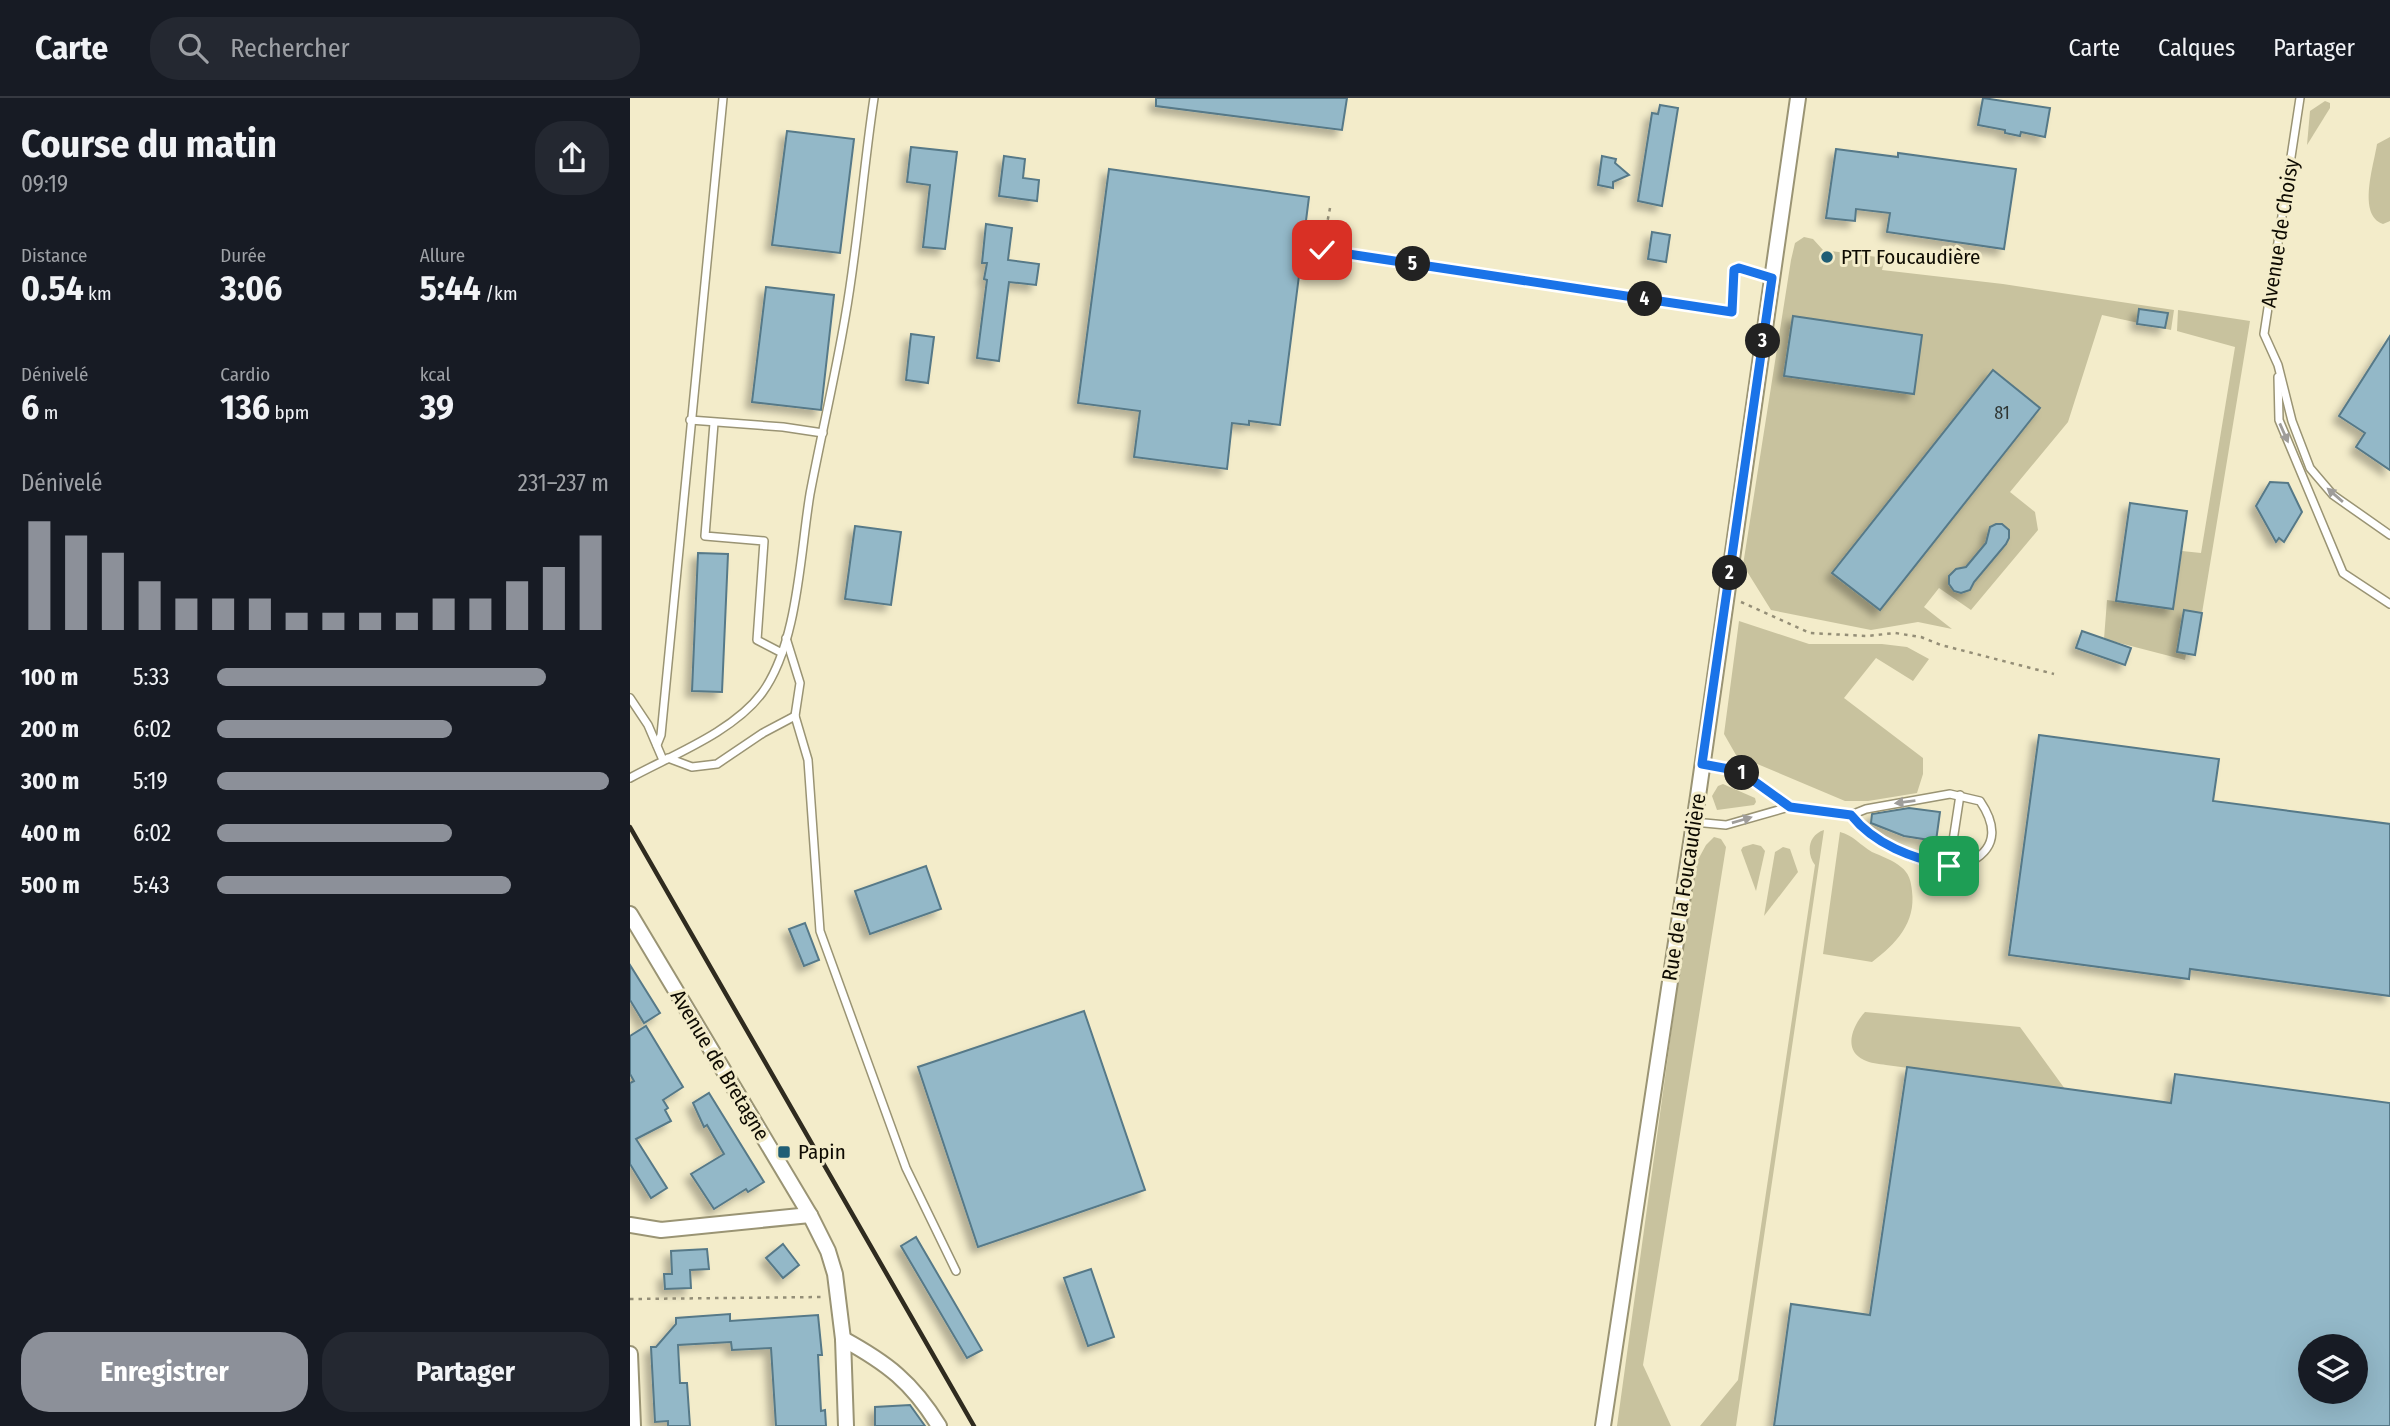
<!DOCTYPE html>
<html lang="fr">
<head>
<meta charset="utf-8">
<style>
	body { margin:0; font-family:"Fira Sans Condensed",sans-serif; background:#242831; color:#f1f3f6; height:100vh; display:flex; flex-direction:column; font-size:26px; white-space:nowrap }
	* { box-sizing:border-box; margin:0 }
	p { font-size:23px; color:#9ea1a6 }
	.icon { flex:none; width:38px; height:38px; fill:none; stroke:currentColor; stroke-width:2; stroke-linecap:round; stroke-linejoin:round }
	.map { position:relative; flex:1; overflow:hidden }
	.panel { display:flex; flex-direction:column; background:#171b24; width:630px }
	.panel>* { flex:none }
	.controls { position:absolute; left:1668px; top:1236px; display:grid; gap:14px }
	.controls a { display:grid; place-items:center; width:70px; height:70px; border-radius:50%; background:#171b24; box-shadow:0 7px 28px #0002; font-size:35px }
	.pin { position:absolute; display:grid; place-items:center; width:60px; height:60px; color:#fff; margin:-30px; border-radius:14px; box-shadow:0 4px 10px #0006 }
	.km { position:absolute; width:35px; height:35px; margin:-18px; border-radius:50%; background:#222; color:#fff; font-size:19px; line-height:35px; text-align:center }
	.round { display:grid; place-items:center; flex:none; width:74px; height:74px; border-radius:28px; background:#242831 }
	.head { display:flex; align-items:center; justify-content:space-between; height:119px; padding:0 21px }
	h1 { font-size:38px; font-weight:700; line-height:52px }
	.metrics { display:grid; grid-template-columns:repeat(3,1fr); gap:10px; height:119px; padding:7px 21px }
	.metrics div { display:grid; align-content:center }
	.metrics b { font-size:35px; font-weight:700 }
	.metrics small { font-size:19px; font-weight:400 }
	.metrics p { font-size:19px }
	.chart { height:196px; padding:14px 21px }
	.chart p { display:flex; justify-content:space-between }
	.chart svg { width:100%; height:126px; margin-top:7px; stroke:#8c9099; stroke-width:6 }
	.primary-button { display:flex; gap:14px; margin-top:auto; padding:14px 21px }
	.primary-button a { flex:1; height:80px; border-radius:28px; background:#8c9099; color:#fff; font-size:28px; font-weight:700; line-height:80px; text-align:center }
	.primary-button a+a { background:#242831; color:#f1f3f6 }
	ul { padding:0 21px; list-style:none; font-size:23px }
	li { display:grid; grid-template-columns:112px 84px 1fr; align-items:center; height:52px }
	li i { height:18px; border-radius:9px; background:#8c9099 }
	header { display:flex; align-items:center; gap:42px; box-sizing:border-box; height:98px; padding:0 35px; background:#171b24; border-bottom:2px solid #363941 }
	header strong { font-size:33px }
	nav { display:flex; gap:38px; margin-inline-start:auto; font-size:24px }
	.search { width:490px; height:63px; background:#242831; display:flex; align-items:center; gap:18px; box-sizing:border-box; padding:0 24px; border-radius:28px; color:#9ea1a6; font-size:26px }
	main { display:flex; flex:1; min-height:0 }
	.map>svg:first-child { display:block }
	.green { fill:#c8c29e }
	.building { fill:#93b8c8; stroke:#567988; stroke-width:2; fill-rule:evenodd; filter:url(#shadow) }
	.lines { fill:none; stroke-linecap:round; stroke-linejoin:round }
	.service-casing { stroke:#9a9474; stroke-width:10 }
	.minor-casing { stroke:#9a9474; stroke-width:18 }
	.path { stroke:#948e77; stroke-width:2.5; stroke-dasharray:3.5 5; stroke-linecap:butt }
	.service { stroke:#fff; stroke-width:7 }
	.minor { stroke:#fff; stroke-width:14 }
	.rail { stroke:#2f2b1f; stroke-width:4.5 }
	.oneway { fill:#9f9d9a }
	.route-casing { stroke:#fff; stroke-width:14 }
	.route { stroke:#1a73e8; stroke-width:9 }
	.poi-dot { fill:#205e75; stroke:#f3ecca; stroke-width:2.5 }
	.labels { text-anchor:middle; dominant-baseline:central; stroke-width:6; stroke-linejoin:round; paint-order:stroke }
	.number-label { font-size:18px; fill:#2f3634 }
	.street-label { font-size:21px; fill:#0e0b02; stroke:#f3ecca }
	.poi-label { font-size:21px; fill:#0e0b02; stroke:#f3ecca; text-anchor:start }
</style>
</head>
<body>
<header>
<strong>Carte</strong>
<div class="search"><svg class="icon" aria-label="search" viewBox="0 0 24 24"><circle cx="10" cy="10" r="6"/><path d="M15 15l6 6"/></svg>Rechercher</div>
<nav><a>Carte</a><a>Calques</a><a>Partager</a></nav>
</header>
<main>
<section class="panel">
<div class="head"><div><h1>Course du matin</h1><p>09:19</p></div><a class="round"><svg class="icon" aria-label="share" viewBox="0 0 24 24"><path d="M12 15V3M7 8l5-5 5 5M5 13v7h14v-7"/></svg></a></div>
<div class="metrics">
<div><p>Distance</p><b>0.54<small> km</small></b></div>
<div><p>Durée</p><b>3:06</b></div>
<div><p>Allure</p><b>5:44<small> /km</small></b></div>
</div>
<div class="metrics">
<div><p>Dénivelé</p><b>6<small> m</small></b></div>
<div><p>Cardio</p><b>136<small> bpm</small></b></div>
<div><p>kcal</p><b>39</b></div>
</div>
<div class="chart"><p><span>Dénivelé</span>231–237 m</p>
<svg viewBox="0 0 160 44" preserveAspectRatio="none"><path d="M5 44V6M15 44V11M25 44V17M35 44V27M45 44V33M55 44V33M65 44V33M75 44V38M85 44V38M95 44V38M105 44V38M115 44V33M125 44V33M135 44V27M145 44V22M155 44V11"/></svg>
</div>
<ul>
<li><b>100 m</b>5:33<i style="width:84%"></i></li>
<li><b>200 m</b>6:02<i style="width:60%"></i></li>
<li><b>300 m</b>5:19<i style="width:100%"></i></li>
<li><b>400 m</b>6:02<i style="width:60%"></i></li>
<li><b>500 m</b>5:43<i style="width:75%"></i></li>
</ul>
<div class="primary-button"><a>Enregistrer</a><a>Partager</a></div>
</section>
<div class="map">
<svg width="1760" height="1328" viewBox="0 0 1760 1328">
	<defs>
		<filter id="shadow"><feDropShadow dx="-6" dy="6" stdDeviation="3.5" flood-color="#0004"/></filter>
	</defs>
	<rect width="100%" height="100%" fill="#f3ecca"/>
	<!-- green -->
	<g class="green">
		<polygon points="1695,3 1700,5 1700,10 1677,47 1680,13"/>
		<path d="M 1760,39 L 1760,123 L 1753,126 C 1727,117 1744,67 1747,46 Z"/>
		<polygon points="1174,139 1183,141 1193,152 1255,160 1252,172 1373,186 1544,212 1541,232 1472,217 1438,324 1380,394 1405,414 1408,432 1341,512 1309,490 1294,509 1322,531 1288,524 1241,532 1141,512 1113,467 1161,162 1165,145"/>
		<polygon points="1548,212 1620,223 1572,515 1563,514 1552,521 1547,554 1556,556 1555,562 1474,541 1477,502 1543,511 1552,453 1571,455 1605,249 1547,233"/>
		<polygon points="1109,523 1179,546 1252,546 1277,549 1299,561 1283,583 1246,560 1214,600 1293,660 1293,676 1287,695 1238,703 1215,703 1106,657 1094,636"/>
		<polygon points="1093,686 1125,700 1126,704 1124,707 1087,712 1082,698 1088,688"/>
		<path d="M 1194,732 L 1106,1328 L 1070,1328 L 1108,1282 L 1185,767 C 1176,755 1178,737 1194,732 Z"/>
		<path d="M 1210,734 C 1223,737 1230,747 1242,754 C 1251,758 1263,762 1271,769 C 1279,775 1281,783 1282,793 C 1286,825 1266,846 1242,864 L 1193,856 Z"/>
		<polygon points="1084,739 1091,741 1096,749 1013,1267 1041,1328 987,1328 1064,769 1076,747"/>
		<polygon points="1123,746 1131,748 1135,753 1126,793 1111,752 1113,749"/>
		<polygon points="1153,749 1160,751 1168,774 1134,818 1145,754"/>
		<path d="M 1235,914 L 1390,929 L 1435,991 L 1256,967 C 1249,966 1240,965 1234,962 C 1212,952 1223,927 1235,914 Z"/>
	</g>
	<!-- building -->
	<g class="building">
		<polygon points="526,0 717,0 712,32 526,8"/>
		<polygon points="1353,0 1420,10 1415,39 1391,34 1390,38 1375,35 1375,32 1348,27"/>
		<polygon points="1030,7 1048,10 1032,108 1008,103 1022,15 1028,16"/>
		<polygon points="157,33 224,41 210,155 142,147"/>
		<polygon points="281,49 327,54 315,151 293,149 300,87 277,84"/>
		<polygon points="1206,51 1268,59 1268,55 1386,71 1374,151 1257,134 1260,115 1226,111 1225,123 1196,120"/>
		<polygon points="374,58 395,61 393,80 409,82 407,103 369,98"/>
		<polygon points="972,58 986,61 985,65 999,77 983,84 983,90 968,87"/>
		<polygon points="479,71 679,99 650,327 619,323 619,327 602,325 597,371 504,359 510,313 448,305"/>
		<polygon points="356,126 382,130 378,162 409,166 406,187 379,184 369,263 347,260 357,182 354,181 357,165 352,165"/>
		<polygon points="1022,134 1040,137 1036,164 1018,161"/>
		<polygon points="136,189 204,197 191,312 122,304"/>
		<polygon points="1509,211 1538,215 1535,230 1507,226"/>
		<polygon points="1163,218 1292,237 1284,296 1154,278"/>
		<polygon points="281,236 304,239 298,285 276,282"/>
		<polygon points="1760,238 1760,372 1726,349 1735,335 1709,318"/>
		<polygon points="1363,272 1410,310 1250,512 1202,475"/>
		<polygon points="1640,384 1658,385 1672,414 1654,444 1649,440 1646,444 1626,408"/>
		<polygon points="1500,405 1557,413 1543,511 1486,503"/>
		<polygon points="1366,426 1372,426 1379,432 1379,440 1376,446 1344,484 1340,492 1331,495 1324,493 1319,486 1319,478 1326,471 1336,469 1356,445 1360,429"/>
		<polygon points="225,428 271,434 261,507 215,501"/>
		<polygon points="68,455 98,456 92,594 62,593"/>
		<polygon points="1554,512 1572,515 1565,557 1547,554"/>
		<polygon points="1452,533 1501,550 1495,567 1446,550"/>
		<polygon points="1409,637 1589,661 1583,703 1760,726 1760,898 1560,871 1559,881 1379,857"/>
		<polygon points="1279,710 1310,714 1306,743 1274,738 1241,725 1242,716"/>
		<polygon points="296,768 311,811 240,836 225,793"/>
		<polygon points="175,825 189,862 174,868 159,831"/>
		<polygon points="0,867 30,915 14,925 0,902"/>
		<polygon points="454,913 515,1092 348,1149 288,969"/>
		<polygon points="16,928 53,989 33,1002 38,1010 35,1012 41,1023 6,1041 37,1090 21,1100 0,1066 0,985 4,983 0,976 0,938"/>
		<path d="M 1277,969 L 1541,1005 L 1545,976 L 1760,1005 L 1760,1328 L 1144,1328 L 1161,1206 L 1240,1217 ZM 1680,1248 L 1726,1248 L 1726,1293 L 1680,1293 Z"/>
		<polygon points="79,995 134,1084 118,1094 116,1091 84,1111 61,1076 94,1056 77,1027 74,1029 63,1005"/>
		<polygon points="286,1139 352,1252 337,1260 271,1148"/>
		<polygon points="153,1146 169,1167 153,1180 136,1160"/>
		<polygon points="77,1151 79,1171 60,1172 61,1190 35,1191 34,1176 42,1176 41,1153"/>
		<polygon points="461,1171 484,1239 458,1248 434,1180"/>
		<polygon points="100,1216 100,1223 188,1217 192,1257 188,1257 191,1313 195,1312 196,1328 146,1328 141,1250 102,1252 101,1244 48,1247 50,1285 57,1285 60,1328 38,1328 38,1323 25,1324 21,1249 26,1249 46,1226 46,1220"/>
		<polygon points="280,1307 295,1328 245,1328 245,1309"/>
	</g>
	<g class="lines">
		<!-- service casing -->
		<g class="service-casing">
			<g id="service">
				<polyline points="1670,0 1634,236 1648,267 1662,323 1680,370 1703,397 1760,437"/>
				<polyline points="1648,279 1649,322 1713,475 1760,506"/>
				<polyline points="60,322 153,329 193,335"/>
				<polyline points="84,325 75,438 134,443 127,542 152,555"/>
				<polyline points="156,540 170,585 165,618 178,662 190,833 276,1070 326,1173"/>
				<polyline points="0,600 18,627 33,662"/>
				<polyline points="27,647 31,637 93,0"/>
				<polyline points="38,660 62,669 87,666 133,635 165,618"/>
				<polyline points="1072,666 1110,673 1159,709"/>
				<path d="M 0,680 C 42,657 103,634 132,595 C 168,546 170,456 180,396 C 191,338 205,279 215,220 C 228,147 233,73 244,0"/>
				<path d="M 1064,724 L 1096,727 L 1159,709 L 1221,717 L 1236,711 L 1320,696 L 1350,703 C 1365,725 1369,748 1342,763 C 1336,767 1328,770 1321,769 C 1286,766 1243,744 1221,717"/>
				<polyline points="1319,769 1330,697"/>
			</g>
		</g>
		<!-- minor casing -->
		<g class="minor-casing">
			<g id="minor">
				<polyline points="0,816 180,1117 198,1153 205,1176 213,1241 216,1328"/>
				<polyline points="0,1127 31,1132 180,1117"/>
				<path d="M 213,1241 C 257,1265 282,1284 309,1328"/>
				<polyline points="0,1256 3,1328"/>
				<polyline points="973,1328 1068,698 1168,0"/>
			</g>
		</g>
		<!-- path -->
		<g class="path">
			<polyline points="700,110 692,152 1102,214 1103,172 1109,170 1128,176"/>
			<polyline points="1111,504 1180,535 1237,538 1265,535 1291,539 1311,547 1424,576"/>
			<polyline points="0,1201 193,1199"/>
		</g>
		<!-- service -->
		<use href="#service" class="service"/>
		<!-- minor -->
		<use href="#minor" class="minor"/>
		<!-- rail -->
		<polyline class="rail" points="0,729 344,1328"/>
	</g>
	<!-- one-way arrows -->
	<defs><path id="oneway-solid" d="M-6-.8H1V-3.2L6.5 0L1 3.2V.8H-6Z" transform="scale(1.75)"/></defs>
	<g class="oneway">
		<use href="#oneway-solid" transform="translate(1654 335) rotate(66)"/>
		<use href="#oneway-solid" transform="translate(1705 397) rotate(-139)"/>
		<use href="#oneway-solid" transform="translate(1275 704) rotate(173)"/>
		<use href="#oneway-solid" transform="translate(1112 722) rotate(-16)"/>
	</g>
	<g class="lines">
		<!-- route casing -->
		<g class="route-casing">
			<path id="route" d="M 692,152 L 1102,214 L 1104,172 L 1109,170 L 1142,180 L 1072,666 L 1110,673 L 1160,709 L 1221,717 C 1245,747 1282,760 1319,768"/>
		</g>
		<!-- route -->
		<use href="#route" class="route"/>
	</g>
	<!-- markers -->
	<g class="poi-dot">
		<circle cx="1197" cy="159" r="7"/>
		<rect x="147" y="1047" width="14" height="14" rx="3.5"/>
	</g>
	<g class="labels">
		<!-- number labels -->
		<g class="number-label">
			<text x="1372" y="315">81</text>
		</g>
		<!-- street labels -->
		<g class="street-label">
			<text transform="translate(1650 135) rotate(-81)">Avenue de Choisy</text>
			<text transform="translate(1054 789) rotate(-81)">Rue de la Foucaudière</text>
			<text transform="translate(90 967) rotate(59)">Avenue de Bretagne</text>
		</g>
		<!-- poi labels -->
		<g class="poi-label">
			<text x="1211" y="159">PTT Foucaudière</text>
			<text x="168" y="1054">Papin</text>
		</g>
	</g>
</svg>
<div class="controls">
<a><svg class="icon" aria-label="layers" viewBox="0 0 24 24"><path d="M12 4l9 5-9 5-9-5zM3 14l9 5 9-5"/></svg></a>
</div>
<div class="pin" style="left:1319px;top:768px;background:#1e9e55"><svg class="icon" aria-label="arrive" viewBox="0 0 24 24"><path d="M6 21V4h12l-3 4 3 4H6"/></svg></div>
<div class="pin" style="left:692px;top:152px;background:#d93025"><svg class="icon" aria-label="check" viewBox="0 0 24 24"><path d="M5 12l5 5 9-10"/></svg></div>
<b class="km" style="left:1112px;top:675px">1</b>
<b class="km" style="left:1100px;top:475px">2</b>
<b class="km" style="left:1133px;top:243px">3</b>
<b class="km" style="left:1015px;top:201px">4</b>
<b class="km" style="left:783px;top:166px">5</b>
</div>
</main>
</body>
</html>
